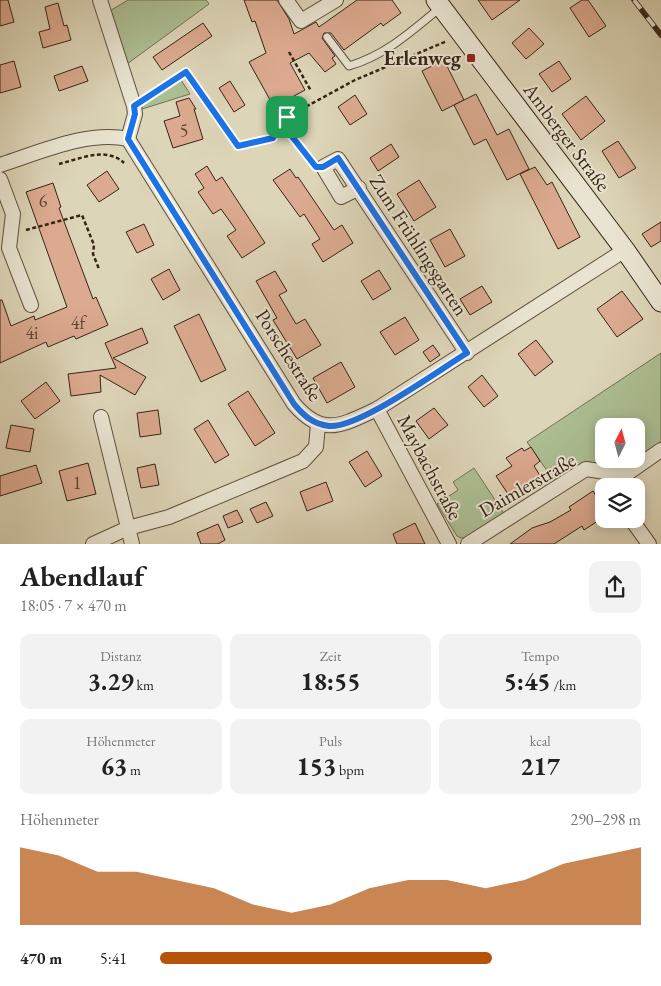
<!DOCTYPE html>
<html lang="de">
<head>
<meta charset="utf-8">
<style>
	body { margin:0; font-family:"EB Garamond",serif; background:#f2f2f2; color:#222; height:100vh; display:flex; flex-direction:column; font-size:19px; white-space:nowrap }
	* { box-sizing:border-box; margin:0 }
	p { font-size:16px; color:#767676 }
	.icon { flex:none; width:28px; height:28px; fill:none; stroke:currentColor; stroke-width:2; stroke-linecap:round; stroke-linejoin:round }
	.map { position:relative; height:544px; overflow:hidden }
	.drawer { display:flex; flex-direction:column; background:#fff; flex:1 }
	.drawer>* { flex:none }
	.needle { width:32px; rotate:6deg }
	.controls { position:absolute; left:595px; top:418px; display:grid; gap:10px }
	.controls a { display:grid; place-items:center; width:50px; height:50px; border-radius:10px; background:#fff; box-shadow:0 2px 12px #0003; font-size:25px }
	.pin { position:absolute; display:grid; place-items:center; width:42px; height:42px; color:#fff; margin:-21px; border-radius:10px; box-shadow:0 2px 8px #0006 }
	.round { display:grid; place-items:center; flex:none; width:52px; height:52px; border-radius:10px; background:#f2f2f2 }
	.headline { display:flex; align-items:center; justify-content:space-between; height:85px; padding:0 20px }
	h1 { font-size:28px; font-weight:700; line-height:38px }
	.figures { display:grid; grid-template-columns:repeat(3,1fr); gap:8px; height:85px; padding:5px 20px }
	.figures div { display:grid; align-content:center; border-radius:10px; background:#f2f2f2; text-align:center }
	.figures b { font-size:25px; font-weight:700 }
	.figures small { font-size:14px; font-weight:400 }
	.figures p { font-size:14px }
	.chart { height:140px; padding:10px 20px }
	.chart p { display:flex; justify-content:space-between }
	.chart svg { width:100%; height:90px; margin-top:5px; fill:#b45309; opacity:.7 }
	ul { padding:0 20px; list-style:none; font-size:16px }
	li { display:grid; grid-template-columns:80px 60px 1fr; align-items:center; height:38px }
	li i { height:12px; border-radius:6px; background:#b45309 }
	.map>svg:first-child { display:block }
	.green { fill:#acbe93; stroke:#717154; fill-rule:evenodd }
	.building { fill:#dcaa90; stroke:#362414 }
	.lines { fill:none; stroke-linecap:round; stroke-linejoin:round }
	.lane-casing { stroke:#60503d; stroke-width:9 }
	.street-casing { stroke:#60503d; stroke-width:16 }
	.secondary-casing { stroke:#362414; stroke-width:21 }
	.path { stroke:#362414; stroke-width:2.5; stroke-dasharray:4 2.5; stroke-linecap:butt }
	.lane { stroke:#e9e4d1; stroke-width:7 }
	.street { stroke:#e9e4d1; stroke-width:14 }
	.secondary { stroke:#e9e4d1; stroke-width:19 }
	.rail-casing { stroke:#362414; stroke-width:5.5 }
	.rail { stroke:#e9e4d1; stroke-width:4; stroke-dasharray:11; stroke-linecap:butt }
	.route-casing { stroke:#fff; stroke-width:10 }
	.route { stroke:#1a73e8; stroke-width:6 }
	.poi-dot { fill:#8f2418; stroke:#e9e4d1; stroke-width:2 }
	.labels { text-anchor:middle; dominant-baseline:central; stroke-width:4; stroke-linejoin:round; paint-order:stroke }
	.number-label { font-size:18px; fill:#604633 }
	.poi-label { font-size:20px; font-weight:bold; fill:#362414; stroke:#e9e4d1; text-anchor:end }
	.street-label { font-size:20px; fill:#362414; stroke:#e9e4d1 }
</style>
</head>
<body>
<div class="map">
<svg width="661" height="544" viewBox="0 0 661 544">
	<rect width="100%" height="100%" fill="#ddd5b8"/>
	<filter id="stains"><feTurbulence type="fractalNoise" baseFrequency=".004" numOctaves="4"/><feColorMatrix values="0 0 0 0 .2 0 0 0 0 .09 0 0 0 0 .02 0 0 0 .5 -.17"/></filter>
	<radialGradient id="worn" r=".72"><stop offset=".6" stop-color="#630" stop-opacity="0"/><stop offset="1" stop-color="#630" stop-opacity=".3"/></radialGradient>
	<!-- green -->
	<g class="green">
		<polygon points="128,0 206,0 209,4 127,64 108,12"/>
		<polygon points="181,80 190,94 139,110 138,107"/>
		<path d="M 661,353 L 661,445 L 623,471 L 587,466 L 557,485 L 527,442 ZM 604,426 L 636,426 L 636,459 L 604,459 Z"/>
		<polygon points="474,468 505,515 467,538 461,538 457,536 437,504 458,490 453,482"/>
	</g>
	<!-- building -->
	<g class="building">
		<polygon points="0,0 8,0 14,22 0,26"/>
		<polygon points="244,0 277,0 289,19 294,34 316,22 319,27 357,0 392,0 401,13 383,26 381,23 344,50 331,33 324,33 322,38 335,56 332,58 336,64 325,72 309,53 290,63 305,90 274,107 249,62 266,53 255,21 252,22"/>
		<polygon points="478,0 520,0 492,20"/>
		<polygon points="582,0 588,0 606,26 589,37 570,8"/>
		<polygon points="58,3 64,26 67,25 71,40 43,48 39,32 50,29 45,7"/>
		<polygon points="203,23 212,36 162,70 153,57"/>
		<polygon points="529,28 544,44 526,59 512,43"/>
		<polygon points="444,60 464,100 442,111 422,71"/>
		<polygon points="14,61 21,87 0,93 0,65"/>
		<polygon points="559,61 571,79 552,92 539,74"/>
		<polygon points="82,66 88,81 59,91 54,76"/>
		<polygon points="230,81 245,105 234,112 219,88"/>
		<polygon points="476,94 497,135 509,129 529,169 507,180 486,139 474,145 454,105"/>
		<polygon points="355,95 367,114 350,125 338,107"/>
		<polygon points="586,96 605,121 581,140 562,114"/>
		<polygon points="189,98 196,109 194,109 203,139 173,148 164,121 180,116 176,102"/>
		<polygon points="618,141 636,168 619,178 602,151"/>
		<polygon points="391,144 399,157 378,171 370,158"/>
		<polygon points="207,166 216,181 222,177 265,243 242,258 227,236 236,230 221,209 213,214 198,192 204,188 195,174"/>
		<polygon points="535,167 547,185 552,182 580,237 558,249 520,174"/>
		<polygon points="290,169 296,178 298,177 334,230 342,225 353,243 323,262 312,244 320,239 304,214 300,217 273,180"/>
		<polygon points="107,171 119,189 99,202 87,185"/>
		<polygon points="419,180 436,207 414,221 397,194"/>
		<polygon points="53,183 61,207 59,208 93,299 96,297 108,325 76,339 74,336 48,347 46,342 0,363 0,300 2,300 11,326 34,316 35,320 67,307 26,192"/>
		<polygon points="661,222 661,241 651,247 642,234"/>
		<polygon points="144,224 154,245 137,253 126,232"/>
		<polygon points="450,229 465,256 445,267 430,240"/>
		<polygon points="169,269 180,290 163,300 151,279"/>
		<polygon points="379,270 391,289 373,300 361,281"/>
		<polygon points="275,271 287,291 279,295 296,324 305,319 321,345 297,359 273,320 277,318 256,281"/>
		<polygon points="482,286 492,302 470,315 460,299"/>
		<polygon points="622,291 643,319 617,337 597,309"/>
		<polygon points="199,314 226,370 201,382 174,326"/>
		<polygon points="405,317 419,340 395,355 380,332"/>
		<polygon points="142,328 148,343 113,358 146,377 135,395 100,375 101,392 71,396 68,374 116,368 105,343"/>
		<polygon points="536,340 553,362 535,376 518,354"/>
		<polygon points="433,345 440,355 430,362 423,352"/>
		<polygon points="341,362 355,387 327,403 313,378"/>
		<polygon points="482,375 498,396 484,407 468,387"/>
		<polygon points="46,382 60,401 35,419 21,401"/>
		<polygon points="248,391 275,433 255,446 228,404"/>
		<polygon points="434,408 448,425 429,439 416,421"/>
		<polygon points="158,410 161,434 140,437 137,413"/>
		<polygon points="208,420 229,455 215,463 194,429"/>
		<polygon points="11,425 34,429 30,452 6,448"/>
		<polygon points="531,447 540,461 534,466 544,482 527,494 523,488 510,497 496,476 512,466 506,458 522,448 524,451"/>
		<polygon points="367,451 382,476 365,487 349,462"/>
		<polygon points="88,463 96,494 67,501 59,471"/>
		<polygon points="155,464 159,485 141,488 137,468"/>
		<polygon points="36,465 42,483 0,496 0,476"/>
		<polygon points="326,482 333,501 307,511 300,492"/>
		<polygon points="593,491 604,508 604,517 584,530 582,526 554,544 510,544 532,528 550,522 571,510 569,507"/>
		<polygon points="266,502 273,516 257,523 250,509"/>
		<polygon points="237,510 243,522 228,528 223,516"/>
		<polygon points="415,523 425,544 397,544 393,534"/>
		<polygon points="218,524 225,540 218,544 201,544 197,533"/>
	</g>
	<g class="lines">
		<!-- lane casing -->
		<g class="lane-casing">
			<path id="lane" d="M 327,37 L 349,66 C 386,55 412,31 441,7"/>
		</g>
		<!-- street casing -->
		<g class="street-casing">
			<g id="street">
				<polyline points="100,0 134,106 135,114 128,139"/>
				<polyline points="286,0 301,21 336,0"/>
				<path d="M 0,165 C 38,153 88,130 128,139 L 294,404 C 323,438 342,425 377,409 L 625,250"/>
				<polyline points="0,179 13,214 9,248 31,305"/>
				<polyline points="359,188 341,197 323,167 338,159 467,353"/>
				<polyline points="377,409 449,544"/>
				<polyline points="101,417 132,544"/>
				<polyline points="631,519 649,544"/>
				<polyline points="93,544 128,528 169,517 303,461 316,447 318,424"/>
				<polyline points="468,544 586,469 625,475 661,450"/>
			</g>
		</g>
		<!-- secondary casing -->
		<g class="secondary-casing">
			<polyline id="secondary" points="436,0 625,250 661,302"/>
		</g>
		<!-- path -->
		<g class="path">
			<polyline points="289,52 311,91"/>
			<polyline points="146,99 186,72 238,146 290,134 310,160"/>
			<polyline points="290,134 287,117 355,80 447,41"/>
			<polyline points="273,138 277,128 287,117"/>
			<path d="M 59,164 C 80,159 106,146 124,163"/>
			<polyline points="26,230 82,215 94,245 93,254 99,269"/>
		</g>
		<!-- lane -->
		<use href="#lane" class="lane"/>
		<!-- street -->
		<use href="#street" class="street"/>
		<!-- secondary -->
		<use href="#secondary" class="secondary"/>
		<!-- rail casing -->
		<g class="rail-casing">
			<polyline id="rail" points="634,0 661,35"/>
		</g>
		<!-- rail -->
		<use href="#rail" class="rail"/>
	</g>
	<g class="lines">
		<!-- route casing -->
		<g class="route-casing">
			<path id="route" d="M 186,72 L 238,146 L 273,138 L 277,128 L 287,117 L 290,134 L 316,167 L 323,167 L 338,158 L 467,353 C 439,370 358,429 329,426 C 313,424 304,416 294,404 L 128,139 L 135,114 L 134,106 Z"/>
		</g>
		<!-- route -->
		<use href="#route" class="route"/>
	</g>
	<!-- markers -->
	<rect class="poi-dot" x="466" y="53" width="10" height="10" rx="2.5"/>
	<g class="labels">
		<!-- number labels -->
		<g class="number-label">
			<text x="184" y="130">5</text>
			<text x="43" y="200">6</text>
			<text x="78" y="322">4f</text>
			<text x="32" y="332">4i</text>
			<text x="77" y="482">1</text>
		</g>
		<!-- poi labels -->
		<g class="poi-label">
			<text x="461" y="58">Erlenweg</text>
		</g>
		<!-- street labels -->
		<g class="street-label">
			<text transform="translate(567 137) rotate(53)">Amberger Straße</text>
			<text transform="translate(419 245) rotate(57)">Zum Frühlingsgarten</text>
			<text transform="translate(289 355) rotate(57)">Porschestraße</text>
			<text transform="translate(430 467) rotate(62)">Maybachstraße</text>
			<text transform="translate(527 485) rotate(-30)">Daimlerstraße</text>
		</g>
	</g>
	<rect width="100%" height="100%" filter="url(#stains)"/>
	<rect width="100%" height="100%" fill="url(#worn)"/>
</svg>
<div class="controls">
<a><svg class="needle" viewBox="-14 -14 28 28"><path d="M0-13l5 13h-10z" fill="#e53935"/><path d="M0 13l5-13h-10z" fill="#767676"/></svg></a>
<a><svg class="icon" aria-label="layers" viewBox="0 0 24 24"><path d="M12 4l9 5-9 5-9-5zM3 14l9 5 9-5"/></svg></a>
</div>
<div class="pin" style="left:287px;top:117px;background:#1e9e55"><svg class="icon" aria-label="arrive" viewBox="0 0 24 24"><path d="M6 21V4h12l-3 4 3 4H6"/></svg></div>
</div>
<section class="drawer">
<div class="headline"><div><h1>Abendlauf</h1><p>18:05 · 7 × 470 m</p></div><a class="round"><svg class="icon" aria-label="share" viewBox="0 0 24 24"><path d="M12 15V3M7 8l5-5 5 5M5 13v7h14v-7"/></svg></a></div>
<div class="figures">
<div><p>Distanz</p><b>3.29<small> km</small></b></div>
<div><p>Zeit</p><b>18:55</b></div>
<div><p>Tempo</p><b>5:45<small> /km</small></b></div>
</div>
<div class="figures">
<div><p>Höhenmeter</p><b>63<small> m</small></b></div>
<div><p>Puls</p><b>153<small> bpm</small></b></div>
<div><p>kcal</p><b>217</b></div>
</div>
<div class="chart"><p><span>Höhenmeter</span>290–298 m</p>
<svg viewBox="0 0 160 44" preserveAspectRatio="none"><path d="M0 44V6L10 10L20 18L30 18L40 22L50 26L60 34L70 38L80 34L90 26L100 22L110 22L120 26L130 22L140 14L150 10L160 6V44z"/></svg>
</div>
<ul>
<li><b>470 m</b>5:41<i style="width:69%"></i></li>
</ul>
</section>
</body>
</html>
